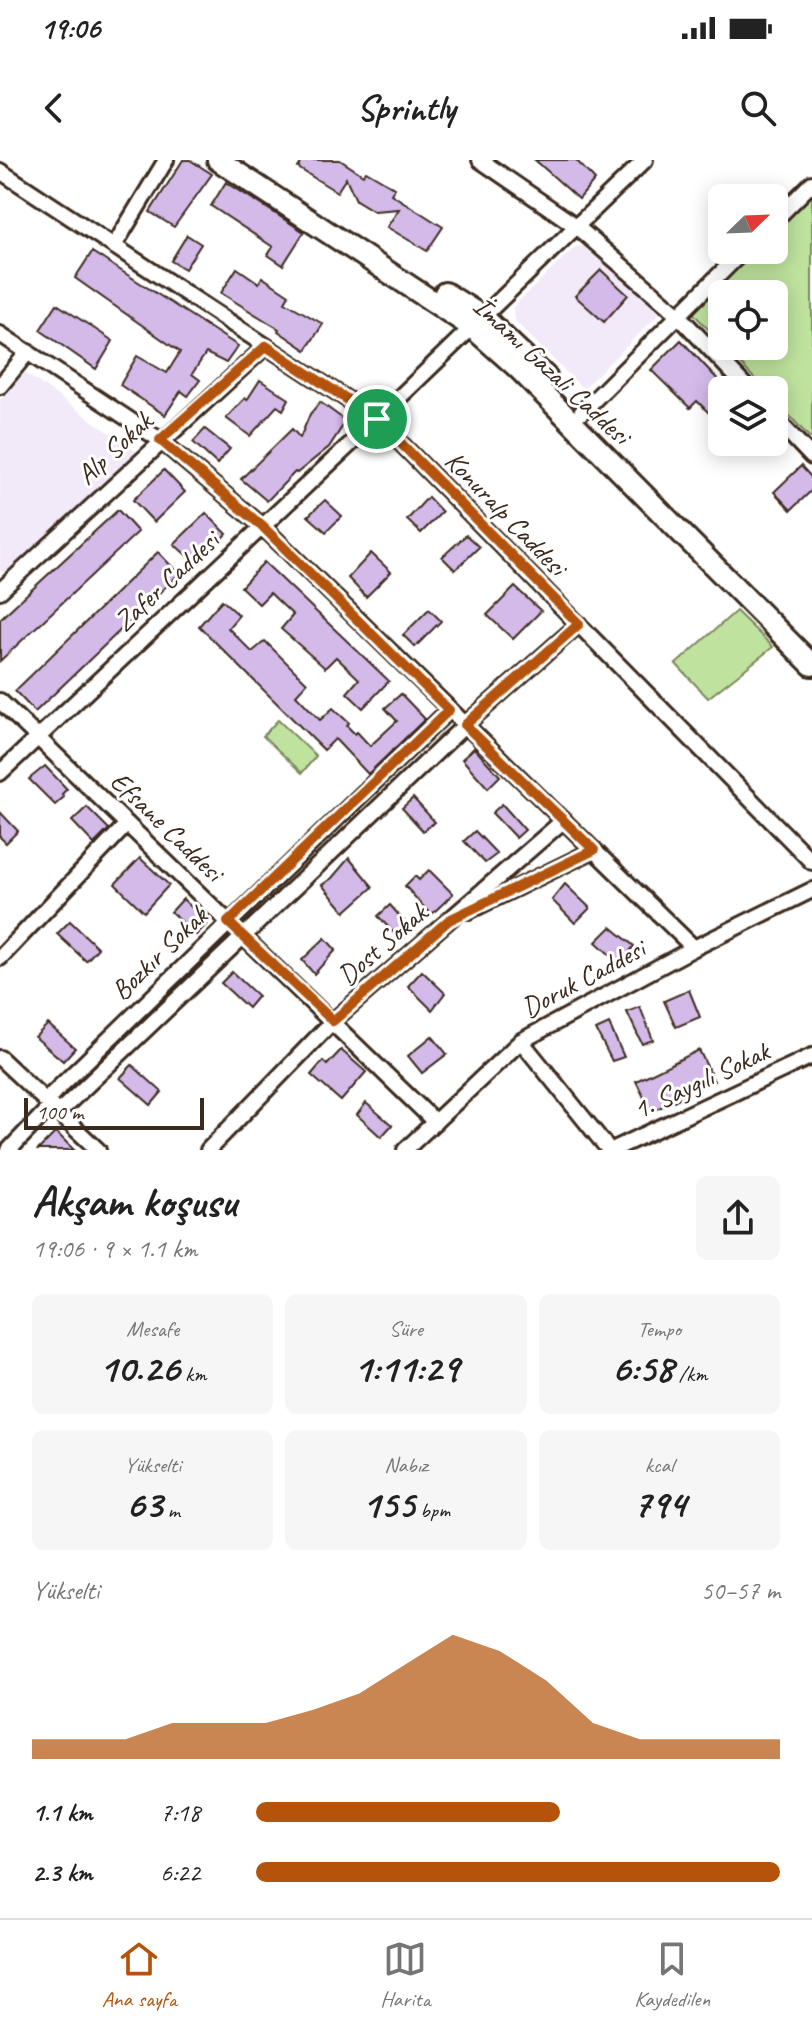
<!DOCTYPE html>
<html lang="tr">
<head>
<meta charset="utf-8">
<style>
	body { margin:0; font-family:Caveat,sans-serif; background:#f6f6f6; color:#222; height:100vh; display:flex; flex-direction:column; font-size:30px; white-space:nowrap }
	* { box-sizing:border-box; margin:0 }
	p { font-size:26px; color:#767676 }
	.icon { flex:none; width:44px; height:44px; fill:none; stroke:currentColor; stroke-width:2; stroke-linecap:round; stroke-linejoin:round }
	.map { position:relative; height:990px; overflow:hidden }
	.sheet { display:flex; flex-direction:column; background:#fff; flex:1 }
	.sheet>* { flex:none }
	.needle { width:52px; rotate:67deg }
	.controls { position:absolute; left:708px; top:24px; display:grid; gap:16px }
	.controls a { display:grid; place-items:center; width:80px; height:80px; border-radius:12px; background:#fff; box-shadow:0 4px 20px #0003; font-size:40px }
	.scale { position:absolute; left:24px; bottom:20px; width:180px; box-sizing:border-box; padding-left:8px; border:4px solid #3b2a1e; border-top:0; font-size:22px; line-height:28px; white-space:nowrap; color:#3b2a1e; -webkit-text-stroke:6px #fff; paint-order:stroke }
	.pin { position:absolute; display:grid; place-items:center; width:68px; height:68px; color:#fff; margin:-34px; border:4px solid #fff; border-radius:50%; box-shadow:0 2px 8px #0007 }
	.round { display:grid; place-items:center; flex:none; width:84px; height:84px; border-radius:12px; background:#f6f6f6 }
	.summary { display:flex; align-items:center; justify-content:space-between; height:136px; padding:0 32px }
	h1 { font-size:44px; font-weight:800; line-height:60px }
	.figures { display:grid; grid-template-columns:repeat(3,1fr); gap:12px; height:136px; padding:8px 32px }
	.figures div { display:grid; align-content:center; border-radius:12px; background:#f6f6f6; text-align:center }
	.figures b { font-size:40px; font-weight:800 }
	.figures small { font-size:22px; font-weight:400 }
	.figures p { font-size:22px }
	.chart { height:224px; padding:16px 32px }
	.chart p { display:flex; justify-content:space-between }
	.chart svg { width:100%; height:144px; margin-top:8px; fill:#b45309; opacity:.7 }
	ul { padding:0 32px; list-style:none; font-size:26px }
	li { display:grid; grid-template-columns:128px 96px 1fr; align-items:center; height:60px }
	li i { height:20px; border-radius:10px; background:#b45309 }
	.status { display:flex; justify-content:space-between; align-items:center; height:56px; padding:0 40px; background:#fff; direction:ltr }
	.status svg { height:22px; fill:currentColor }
	header { display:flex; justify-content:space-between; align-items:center; height:104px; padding:0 32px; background:#fff; font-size:36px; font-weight:800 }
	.tabs { display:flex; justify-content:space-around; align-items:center; height:112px; border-top:2px solid #e0e0e0; background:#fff; font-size:22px; color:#767676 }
	.tabs a { display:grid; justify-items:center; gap:4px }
	.tabs .selected { color:#b45309 }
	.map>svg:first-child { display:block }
	.built { fill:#f2eaf8 }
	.green { fill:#bfe39e; stroke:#7d865e; stroke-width:2 }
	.building { fill:#d4bae9; stroke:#3b2a1e; stroke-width:2 }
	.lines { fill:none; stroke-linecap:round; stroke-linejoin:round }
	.street-casing { stroke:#3b2a1e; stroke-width:20 }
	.secondary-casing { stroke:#3b2a1e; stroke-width:26 }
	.street { stroke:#fff; stroke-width:14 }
	.secondary { stroke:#fff; stroke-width:20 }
	.route-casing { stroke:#fff; stroke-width:16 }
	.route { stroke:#b45309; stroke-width:10 }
	.labels { text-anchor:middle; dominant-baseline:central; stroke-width:6; stroke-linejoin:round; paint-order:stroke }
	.street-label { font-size:28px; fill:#3b2a1e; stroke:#fff }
</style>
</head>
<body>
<div class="status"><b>19:06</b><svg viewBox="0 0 49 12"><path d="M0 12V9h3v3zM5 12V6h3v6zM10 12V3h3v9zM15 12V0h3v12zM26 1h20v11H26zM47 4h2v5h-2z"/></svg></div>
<header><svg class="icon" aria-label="back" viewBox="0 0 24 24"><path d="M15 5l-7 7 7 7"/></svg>Sprintly<svg class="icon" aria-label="search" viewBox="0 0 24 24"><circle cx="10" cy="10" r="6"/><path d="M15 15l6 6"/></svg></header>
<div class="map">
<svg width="812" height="990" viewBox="0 0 812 990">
	<rect width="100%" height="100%" fill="#fff"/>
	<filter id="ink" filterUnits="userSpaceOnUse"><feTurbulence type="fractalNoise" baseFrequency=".0125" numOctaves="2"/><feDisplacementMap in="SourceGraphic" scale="16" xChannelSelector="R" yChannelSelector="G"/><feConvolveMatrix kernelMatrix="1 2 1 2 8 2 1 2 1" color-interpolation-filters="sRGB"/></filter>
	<g filter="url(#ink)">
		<!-- built -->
		<g class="built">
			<polygon points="591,86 661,152 583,229 514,160 513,147 575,87"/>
			<polygon points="24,212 138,293 7,417 0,410 0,240"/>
		</g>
		<!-- green -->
		<g class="green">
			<polygon points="812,36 812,276 810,278 774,239 774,230 765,230 724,186 774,186 774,134 722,134 722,184 692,152 756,90 774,90 774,73"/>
			<polygon points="736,451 773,487 708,538 676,504"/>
			<polygon points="278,560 316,596 302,613 263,576"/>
		</g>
		<!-- building -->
		<g class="building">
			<polygon points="183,0 190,0 212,14 174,67 150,52"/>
			<polygon points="303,0 340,0 363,15 366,11 395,28 391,34 443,67 427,91 387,67 399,49 374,51 356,40 346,18 337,32 298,8"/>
			<polygon points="535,0 576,0 595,20 579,39"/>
			<polygon points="226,22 304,72 283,105 268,95 273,87 211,46"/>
			<polygon points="187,75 201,84 185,109 171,101"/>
			<polygon points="92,92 238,186 226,203 206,193 192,214 200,220 188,236 181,231 165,255 120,225 137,196 167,213 180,192 75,118"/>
			<polygon points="237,108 259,123 262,117 289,135 285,142 323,164 306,190 278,171 279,169 221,133"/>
			<polygon points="601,110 628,135 604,162 575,136"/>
			<polygon points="57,144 113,181 96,209 40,170"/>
			<polygon points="681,180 722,224 722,266 697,241 690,248 651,210"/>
			<polygon points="260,220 289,239 283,250 277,246 250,276 226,258 245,238 247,240"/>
			<polygon points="320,242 346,261 329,287 297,313 295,312 267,341 241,319 292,269 300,278 310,254"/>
			<polygon points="205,269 230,289 217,304 193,282"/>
			<polygon points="801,306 812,318 812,330 791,350 774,332"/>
			<polygon points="164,310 185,332 154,362 133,340"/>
			<polygon points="428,337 442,352 421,373 407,360"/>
			<polygon points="325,340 342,356 326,372 308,356"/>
			<polygon points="118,350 138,372 0,501 0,459"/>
			<polygon points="206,353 227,374 196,404 174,384"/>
			<polygon points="466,375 479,387 455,410 442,397"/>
			<polygon points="158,392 179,414 35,552 15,531"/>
			<polygon points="371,393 391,412 366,437 348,418"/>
			<polygon points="264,402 389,521 363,548 347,533 359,519 336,497 325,508 281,469 293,455 270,433 259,444 241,427"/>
			<polygon points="515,427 541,451 513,479 487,455"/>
			<polygon points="222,440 239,455 228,468 252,492 265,481 307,523 296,535 320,560 333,548 349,563 347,566 355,574 357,572 370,586 397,561 385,548 401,534 425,559 368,614 335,579 324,590 199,466"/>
			<polygon points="429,449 441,461 415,487 403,475"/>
			<polygon points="474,588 500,616 488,628 462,599"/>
			<polygon points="45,606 67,629 62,634 64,637 55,645 29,619"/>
			<polygon points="413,638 435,662 423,671 402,648"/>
			<polygon points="502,644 525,670 516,678 492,653"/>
			<polygon points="87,647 109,669 94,684 72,661"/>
			<polygon points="0,652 18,671 6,683 0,677"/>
			<polygon points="475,671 497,694 485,703 464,681"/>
			<polygon points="140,698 169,725 144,752 115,724"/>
			<polygon points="349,698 373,727 345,752 322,725 332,718"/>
			<polygon points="429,710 453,734 431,755 405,726 415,716 419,720"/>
			<polygon points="565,724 590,748 575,763 552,740"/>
			<polygon points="183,739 208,763 196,775 171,752"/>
			<polygon points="390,745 412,770 401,781 378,756"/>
			<polygon points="70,761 98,788 86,801 57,774"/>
			<polygon points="611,767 634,786 620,804 596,782"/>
			<polygon points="325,778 336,790 314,814 302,800"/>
			<polygon points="422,811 445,833 432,850 408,826"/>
			<polygon points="232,812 258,836 248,848 221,823"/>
			<polygon points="689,830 700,857 676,867 664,841"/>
			<polygon points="640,847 653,880 642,884 627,852"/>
			<polygon points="48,864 75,888 63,901 35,877"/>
			<polygon points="609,864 624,897 612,901 596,870"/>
			<polygon points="432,876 447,894 422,913 408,896"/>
			<polygon points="341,890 366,912 341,941 311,915 323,901 327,905"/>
			<polygon points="699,890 714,921 651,952 636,921"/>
			<polygon points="132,905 162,932 151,945 120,918"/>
			<polygon points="366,943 392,965 381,977 357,955"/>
			<polygon points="56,972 74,990 38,990"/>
		</g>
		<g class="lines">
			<!-- street casing -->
			<g class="street-casing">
				<g id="street">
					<polyline points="480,0 576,66 674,151 749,230"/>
					<polyline points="0,11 377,259 812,702"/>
					<polyline points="774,61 812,23"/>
					<polyline points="114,86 166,0"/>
					<polyline points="0,174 160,280 262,366 694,788"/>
					<polyline points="0,226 28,192"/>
					<polyline points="581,253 744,90"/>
					<polyline points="774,257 812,297"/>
					<polyline points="0,431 266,186"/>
					<polyline points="0,541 435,962"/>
					<polyline points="0,613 377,259 645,0"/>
					<polyline points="469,751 594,690"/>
					<polyline points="0,798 127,664"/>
					<polyline points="521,881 609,990"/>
					<polyline points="0,898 98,990"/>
					<polyline points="45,941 449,550"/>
					<polyline points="59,952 465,565 579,464"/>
					<polyline points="9,990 51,946"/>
					<polyline points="208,990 333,861 564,660"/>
					<polyline points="405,990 521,881 694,788 812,730"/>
					<polyline points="612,990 812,896"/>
				</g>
			</g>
			<!-- secondary casing -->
			<g class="secondary-casing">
				<g id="secondary">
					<polyline points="218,0 473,168 518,208 812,505"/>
					<polyline points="445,133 483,157 546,217"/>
				</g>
			</g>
			<!-- street -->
			<use href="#street" class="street"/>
			<!-- secondary -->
			<use href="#secondary" class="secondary"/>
		</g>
	</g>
	<g class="lines" filter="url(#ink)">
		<!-- route casing -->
		<g class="route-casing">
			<polygon id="route" points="266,186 377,259 579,464 465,565 594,690 449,760 333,861 228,762 449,550 262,366 160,280"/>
		</g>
		<!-- route -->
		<use href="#route" class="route"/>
	</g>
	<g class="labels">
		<!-- street labels -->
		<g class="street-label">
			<text transform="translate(552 210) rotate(43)">İmamı Gazali Caddesi</text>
			<text transform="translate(114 288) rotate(-43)">Alp Sokak</text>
			<text transform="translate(506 353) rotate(46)">Konuralp Caddesi</text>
			<text transform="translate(166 421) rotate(-43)">Zafer Caddesi</text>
			<text transform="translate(167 666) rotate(44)">Efsane Caddesi</text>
			<text transform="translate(382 784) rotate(-41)">Dost Sokak</text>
			<text transform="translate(159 793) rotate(-44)">Bozkır Sokak</text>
			<text transform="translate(583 818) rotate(-28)">Doruk Caddesi</text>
			<text transform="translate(701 920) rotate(-25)">1. Saygılı Sokak</text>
		</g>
	</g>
</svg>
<div class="controls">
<a><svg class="needle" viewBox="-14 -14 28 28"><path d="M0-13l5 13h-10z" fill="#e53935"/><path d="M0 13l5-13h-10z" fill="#767676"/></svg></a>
<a><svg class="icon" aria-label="locate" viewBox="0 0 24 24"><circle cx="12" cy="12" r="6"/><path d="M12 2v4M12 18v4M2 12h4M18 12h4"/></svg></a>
<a><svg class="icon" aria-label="layers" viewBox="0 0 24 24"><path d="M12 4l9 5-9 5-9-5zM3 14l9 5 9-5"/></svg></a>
</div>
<div class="scale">100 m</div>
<div class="pin" style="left:377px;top:259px;background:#1e9e55"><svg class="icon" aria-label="arrive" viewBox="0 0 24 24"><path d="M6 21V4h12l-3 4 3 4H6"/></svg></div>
</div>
<section class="sheet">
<div class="summary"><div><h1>Akşam koşusu</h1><p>19:06 · 9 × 1.1 km</p></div><a class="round"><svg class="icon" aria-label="share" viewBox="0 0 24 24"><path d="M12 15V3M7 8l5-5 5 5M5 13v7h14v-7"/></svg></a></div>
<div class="figures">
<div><p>Mesafe</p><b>10.26<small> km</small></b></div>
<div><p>Süre</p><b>1:11:29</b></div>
<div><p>Tempo</p><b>6:58<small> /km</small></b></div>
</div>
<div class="figures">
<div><p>Yükselti</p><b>63<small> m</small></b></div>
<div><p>Nabız</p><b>155<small> bpm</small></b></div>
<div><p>kcal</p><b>794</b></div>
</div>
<div class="chart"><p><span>Yükselti</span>50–57 m</p>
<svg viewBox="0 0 160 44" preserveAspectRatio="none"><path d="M0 44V38L10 38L20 38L30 33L40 33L50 33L60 29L70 24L80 15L90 6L100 11L110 20L120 33L130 38L140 38L150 38L160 38V44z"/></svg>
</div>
<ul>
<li><b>1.1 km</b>7:18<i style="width:58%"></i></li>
<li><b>2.3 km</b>6:22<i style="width:100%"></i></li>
</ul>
</section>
<nav class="tabs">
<a class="selected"><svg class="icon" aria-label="home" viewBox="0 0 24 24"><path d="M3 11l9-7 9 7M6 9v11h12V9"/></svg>Ana sayfa</a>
<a><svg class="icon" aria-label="map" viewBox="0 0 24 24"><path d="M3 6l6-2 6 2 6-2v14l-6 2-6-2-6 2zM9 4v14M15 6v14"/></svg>Harita</a>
<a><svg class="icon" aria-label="saved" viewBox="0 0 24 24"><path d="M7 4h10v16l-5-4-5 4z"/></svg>Kaydedilen</a>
</nav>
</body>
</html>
